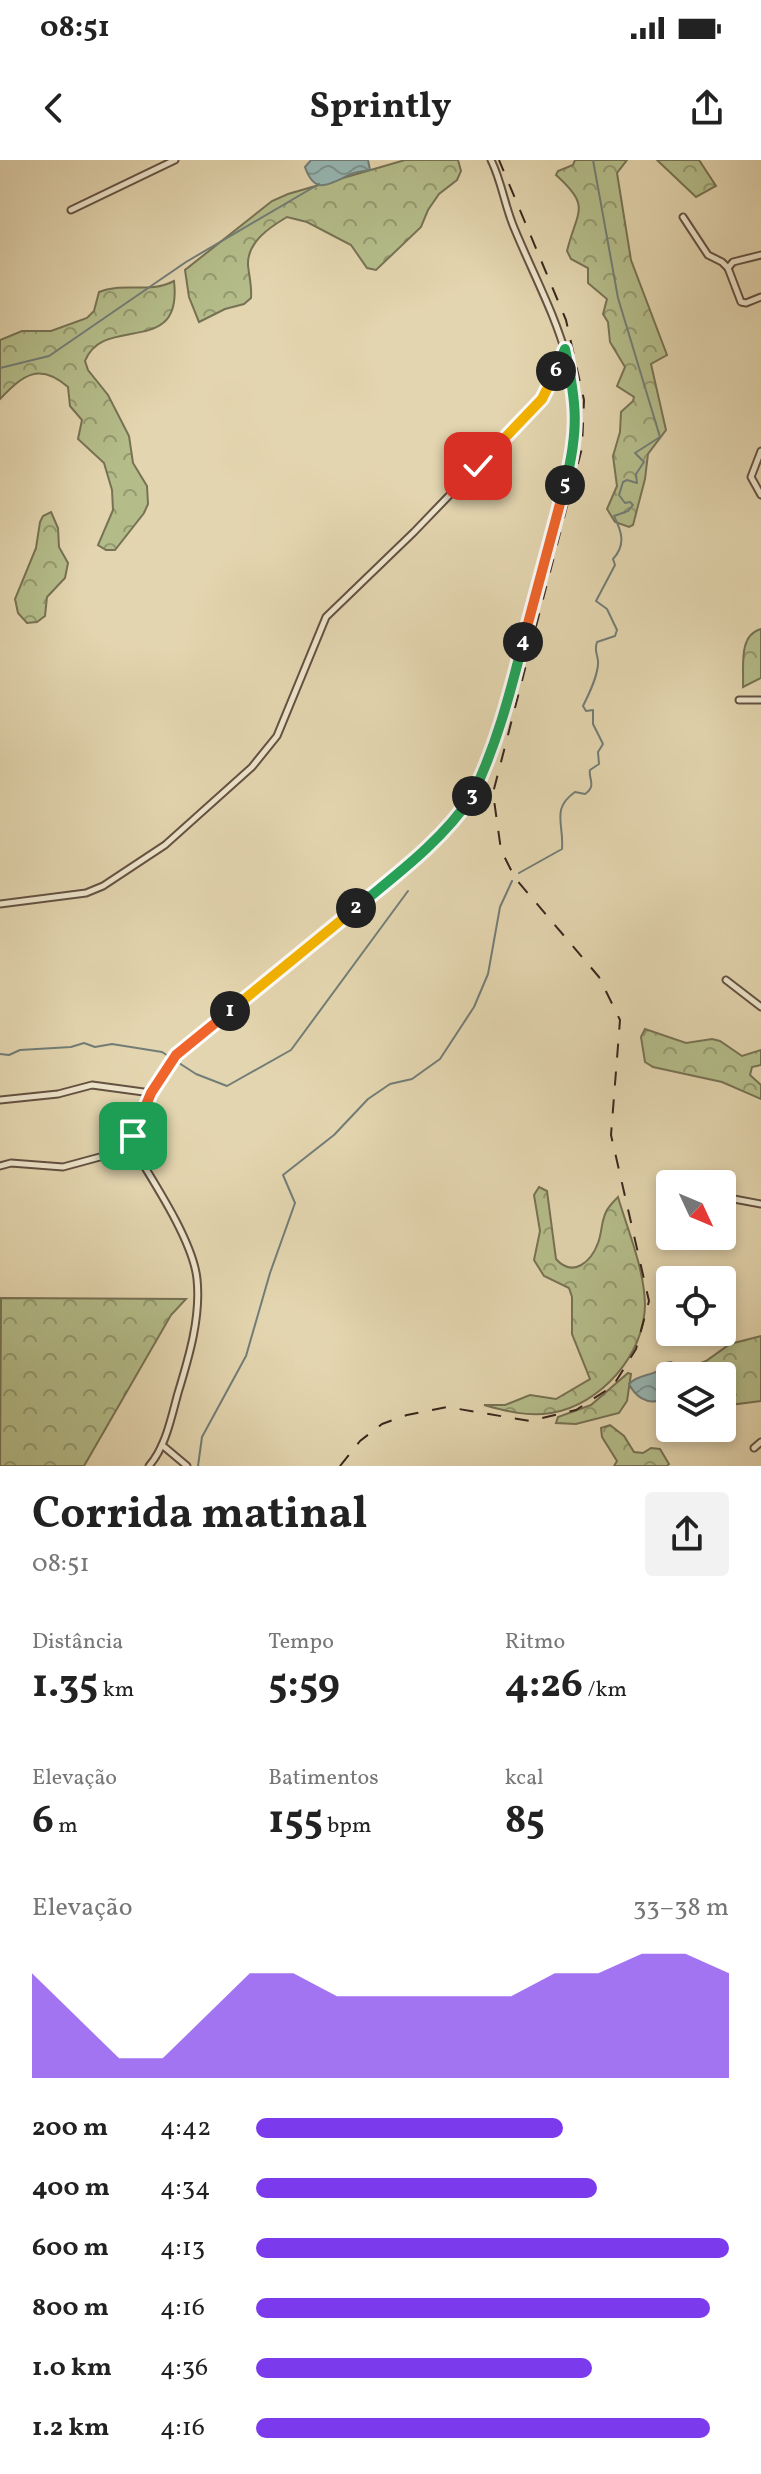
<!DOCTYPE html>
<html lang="pt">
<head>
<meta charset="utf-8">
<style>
	body { margin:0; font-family:Vollkorn,serif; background:#f2f2f2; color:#222; height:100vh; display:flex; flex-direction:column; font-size:30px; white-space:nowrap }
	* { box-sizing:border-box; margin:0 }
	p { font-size:26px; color:#767676 }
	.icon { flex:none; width:44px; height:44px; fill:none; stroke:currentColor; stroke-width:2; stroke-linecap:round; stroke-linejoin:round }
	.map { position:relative; height:1306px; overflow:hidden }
	.sheet { display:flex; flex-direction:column; background:#fff; flex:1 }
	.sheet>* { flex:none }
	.needle { width:52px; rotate:134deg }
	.tools { position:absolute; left:656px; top:1010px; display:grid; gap:16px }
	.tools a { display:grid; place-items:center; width:80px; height:80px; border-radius:8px; background:#fff; box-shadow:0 4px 12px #0003; font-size:40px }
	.pin { position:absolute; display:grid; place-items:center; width:68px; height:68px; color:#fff; margin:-34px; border-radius:16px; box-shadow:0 4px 12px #0006 }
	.km { position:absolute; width:40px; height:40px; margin:-20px; border-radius:50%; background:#222; color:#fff; font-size:22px; line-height:40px; text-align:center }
	.round { display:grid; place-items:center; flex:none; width:84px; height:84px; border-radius:8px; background:#f2f2f2 }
	.overview { display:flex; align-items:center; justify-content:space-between; height:136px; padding:0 32px }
	h1 { font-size:44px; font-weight:700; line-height:60px }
	.figures { display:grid; grid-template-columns:repeat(3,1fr); gap:12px; height:136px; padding:8px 32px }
	.figures div { display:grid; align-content:center }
	.figures b { font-size:40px; font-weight:700 }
	.figures small { font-size:22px; font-weight:400 }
	.figures p { font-size:22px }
	.chart { height:224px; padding:16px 32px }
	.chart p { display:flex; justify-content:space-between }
	.chart svg { width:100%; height:144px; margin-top:8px; fill:#7c3aed; opacity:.7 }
	ul { padding:0 32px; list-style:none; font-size:26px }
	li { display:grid; grid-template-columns:128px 96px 1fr; align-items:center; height:60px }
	li i { height:20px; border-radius:10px; background:#7c3aed }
	.status { display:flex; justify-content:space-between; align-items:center; height:56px; padding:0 40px; background:#fff; direction:ltr }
	.status svg { height:22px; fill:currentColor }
	header { display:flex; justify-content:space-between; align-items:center; height:104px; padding:0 32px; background:#fff; font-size:36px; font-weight:700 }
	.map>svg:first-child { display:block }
	.forest { fill:url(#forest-crowns); stroke:#777254; stroke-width:2 }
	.water { fill:url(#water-waves); stroke:#727d77; stroke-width:2 }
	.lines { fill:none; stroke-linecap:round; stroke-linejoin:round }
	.stream { stroke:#727d77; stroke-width:2 }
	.minor-casing { stroke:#645242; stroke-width:9 }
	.minor { stroke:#ede4cb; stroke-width:5 }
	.rail { stroke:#3a261e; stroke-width:2; stroke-dasharray:14 14; stroke-linecap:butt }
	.split-1-casing { stroke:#fff; stroke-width:16 }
	.split-2-casing { stroke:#fff; stroke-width:16 }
	.split-3-casing { stroke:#fff; stroke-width:16 }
	.split-4-casing { stroke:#fff; stroke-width:16 }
	.split-5-casing { stroke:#fff; stroke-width:16 }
	.split-6-casing { stroke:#fff; stroke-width:16 }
	.split-7-casing { stroke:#fff; stroke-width:16 }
	.split-1 { stroke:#f0652b; stroke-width:10 }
	.split-2 { stroke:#f5b400; stroke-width:10 }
	.split-3 { stroke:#22a559; stroke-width:10 }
	.split-4 { stroke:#22a559; stroke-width:10 }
	.split-5 { stroke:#f0652b; stroke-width:10 }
	.split-6 { stroke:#22a559; stroke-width:10 }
	.split-7 { stroke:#f5b400; stroke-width:10 }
</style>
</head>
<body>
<div class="status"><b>08:51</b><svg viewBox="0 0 49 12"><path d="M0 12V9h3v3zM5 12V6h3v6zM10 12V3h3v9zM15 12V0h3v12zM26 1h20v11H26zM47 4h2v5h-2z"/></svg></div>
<header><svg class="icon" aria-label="back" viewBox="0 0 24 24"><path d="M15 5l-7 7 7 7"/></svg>Sprintly<svg class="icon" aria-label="share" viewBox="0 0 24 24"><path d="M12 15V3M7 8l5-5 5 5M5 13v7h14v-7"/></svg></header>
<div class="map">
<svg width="761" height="1306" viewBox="0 0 761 1306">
	<defs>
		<pattern id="forest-crowns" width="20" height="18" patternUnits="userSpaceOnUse" patternTransform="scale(2)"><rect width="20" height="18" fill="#b4bd8a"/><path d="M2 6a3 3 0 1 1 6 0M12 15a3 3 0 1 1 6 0" fill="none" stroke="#939970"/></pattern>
		<pattern id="water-waves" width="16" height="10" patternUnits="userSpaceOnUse" patternTransform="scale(2)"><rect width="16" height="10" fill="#97b7b3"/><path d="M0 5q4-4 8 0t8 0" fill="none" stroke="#7c9591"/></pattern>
	</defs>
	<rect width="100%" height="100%" fill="#e3d5af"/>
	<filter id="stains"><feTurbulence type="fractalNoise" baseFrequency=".0025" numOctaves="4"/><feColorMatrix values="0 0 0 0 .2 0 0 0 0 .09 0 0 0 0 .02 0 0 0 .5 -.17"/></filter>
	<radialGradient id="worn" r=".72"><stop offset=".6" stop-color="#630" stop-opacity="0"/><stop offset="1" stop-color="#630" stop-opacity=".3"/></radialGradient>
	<!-- forest -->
	<g class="forest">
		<path d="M 405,0 L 458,0 L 461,11 L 457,20 L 439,34 L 428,50 L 421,67 L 376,110 L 367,108 L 351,85 L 307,62 L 287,57 C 270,67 247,82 248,105 C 249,116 252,126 251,138 L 244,144 L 225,149 L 199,162 L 189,137 L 185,110 L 272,41 L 288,34 Z"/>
		<path d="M 575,0 L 627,0 L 617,13 L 631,100 L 667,195 L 651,204 L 666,270 L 648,294 L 645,319 L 633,365 L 629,367 L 615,362 L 607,349 L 617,326 L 613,296 L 620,272 L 621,252 L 633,241 L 634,237 L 617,226 L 625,207 L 610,182 L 608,162 L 603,154 L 607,139 L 588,123 L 588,108 L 571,99 L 567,91 C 577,50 592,47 556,15 L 558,11 L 573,5 Z"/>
		<polygon points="657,0 699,0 716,26 696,37"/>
		<path d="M 174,121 C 183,199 104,153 85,201 L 88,210 L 108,235 L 129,276 L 133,303 L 147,326 L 148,344 L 144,353 L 115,390 L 106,390 L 98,385 L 113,350 L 112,330 L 104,303 L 78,279 L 82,260 L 70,246 L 68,227 C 39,202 23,215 0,239 L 0,180 L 22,171 L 51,171 L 87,158 L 94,151 L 99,132 C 122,122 150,134 174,121 Z"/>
		<polygon points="51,352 58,368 59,387 68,403 65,418 47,437 45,456 37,462 27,463 18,453 15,439 36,388 40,362 43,356"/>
		<path d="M 761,469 L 761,518 L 743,527 C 744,507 738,475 761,469 Z"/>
		<polygon points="645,869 686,883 712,879 720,881 742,896 761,890 761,905 752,907 750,915 761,925 761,939 722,922 653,907 645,902 641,877"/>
		<path d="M 539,1027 L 547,1031 L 556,1099 C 573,1118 591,1102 598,1083 C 602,1073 601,1062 606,1052 C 608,1047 614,1041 618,1037 C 628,1071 644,1108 645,1144 C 645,1195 600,1245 551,1253 C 527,1257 506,1251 484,1245 L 505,1245 L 530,1235 L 556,1239 L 590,1219 L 572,1174 L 572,1137 L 569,1128 L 544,1116 L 534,1100 L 540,1071 L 534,1035 Z"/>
		<polygon points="1,1138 186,1139 171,1155 84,1306 0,1306"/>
		<polygon points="761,1176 761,1241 722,1246 722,1216 677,1216 678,1212 706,1201 730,1184"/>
		<polygon points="628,1213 631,1214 627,1241 619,1253 576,1264 556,1263 558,1257 591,1245"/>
		<polygon points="610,1265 624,1276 634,1292 643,1293 651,1288 660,1289 669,1304 667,1306 614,1306 617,1301 602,1277 601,1268"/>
	</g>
	<!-- water -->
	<g class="water">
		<path d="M 311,0 L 368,0 L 370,10 C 364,11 356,12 351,14 C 331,23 315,37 305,7 Z"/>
		<path d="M 671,1202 L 660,1240 C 647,1245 635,1236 629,1224 C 640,1212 657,1218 666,1203 Z"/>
	</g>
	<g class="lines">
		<!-- stream -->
		<g class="stream">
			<polyline points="0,208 49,196 186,102 319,24"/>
			<path d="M 519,713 L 562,689 C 564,663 551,649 575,632 L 585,634 C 597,626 588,618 590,610 L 599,604 L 598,592 L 603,584 L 593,564 L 593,550 L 586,551 L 583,546 C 589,534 599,514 598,501 C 597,492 594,491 597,482 L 615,476 L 617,470 L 607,449 L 596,441 L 615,405 L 613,399 C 626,385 622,372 614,356 L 628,351 L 633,345 L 630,342 L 625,343 L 619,335 L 623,322 L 627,320 L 637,323 L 636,314 L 644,302 L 635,293 L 660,277 L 618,138 L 593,0"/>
			<polyline points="0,894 9,895 20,890 71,887 84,883 95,887 112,884 162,892 196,914 227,926 291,890 408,731"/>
			<polyline points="198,1306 202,1277 246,1196 270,1113 295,1043 283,1015 334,975 368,939 390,924 412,919 440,899 474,847 488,814 500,747 512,721"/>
		</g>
		<!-- minor casing -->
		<g class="minor-casing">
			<g id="minor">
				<polyline points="71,50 175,0"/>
				<polyline points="683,57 708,95 722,102 728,108 741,142 746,143 761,137"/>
				<polyline points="728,108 733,102 761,95"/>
				<polyline points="761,291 751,317 761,335"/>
				<polyline points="739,540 761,540"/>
				<polyline points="0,744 86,733 103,726 165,685 252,607 277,576 326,457 414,372 542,239 565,190"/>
				<polyline points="726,820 761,847"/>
				<polyline points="0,940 58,934 92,925 151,933"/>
				<path d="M 130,983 C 151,1018 193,1080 197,1119 C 201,1157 189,1197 178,1233 C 171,1258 166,1286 149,1306"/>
				<path d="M 0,1006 L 11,1003 L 63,1007 L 122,991 L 130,983 L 151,933 L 176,895 L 417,698 L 446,669 L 471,638 L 482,615 L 508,538 L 573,295 C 585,205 548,149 515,70 C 505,48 502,22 491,0"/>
				<polyline points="722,1042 734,1039 761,1044"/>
				<polyline points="710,1076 711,1083"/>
				<polyline points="162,1285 187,1306"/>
				<polyline points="754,1288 761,1282"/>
			</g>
		</g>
		<!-- minor -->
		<use href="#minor" class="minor"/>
		<!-- rail -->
		<polyline class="rail" points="340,1306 360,1281 382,1264 407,1255 447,1247 530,1261 576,1250 613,1226 636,1189 649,1141 611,975 620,860 599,817 515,718 501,690 493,633 582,288 584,240 566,160 499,0"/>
	</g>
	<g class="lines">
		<!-- split-1 casing -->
		<g class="split-1-casing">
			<polyline id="split-1" points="133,976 151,933 176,895 230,851"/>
		</g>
		<!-- split-2 casing -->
		<g class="split-2-casing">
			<polyline id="split-2" points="230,851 356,748"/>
		</g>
		<!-- split-3 casing -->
		<g class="split-3-casing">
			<path id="split-3" d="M 356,748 C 397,714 442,681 472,636"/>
		</g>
		<!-- split-4 casing -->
		<g class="split-4-casing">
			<path id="split-4" d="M 472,636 C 496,587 510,534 523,482"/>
		</g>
		<!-- split-5 casing -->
		<g class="split-5-casing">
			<polyline id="split-5" points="523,482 565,325"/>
		</g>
		<!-- split-6 casing -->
		<g class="split-6-casing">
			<path id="split-6" d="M 556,211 L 565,189 C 577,244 579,270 565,325"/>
		</g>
		<!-- split-7 casing -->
		<g class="split-7-casing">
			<polyline id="split-7" points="478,306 542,239 556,211"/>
		</g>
		<!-- split-1 -->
		<use href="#split-1" class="split-1"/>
		<!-- split-2 -->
		<use href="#split-2" class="split-2"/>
		<!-- split-3 -->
		<use href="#split-3" class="split-3"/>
		<!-- split-4 -->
		<use href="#split-4" class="split-4"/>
		<!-- split-5 -->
		<use href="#split-5" class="split-5"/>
		<!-- split-6 -->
		<use href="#split-6" class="split-6"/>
		<!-- split-7 -->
		<use href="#split-7" class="split-7"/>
	</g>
	<rect width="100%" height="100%" filter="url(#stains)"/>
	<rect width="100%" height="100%" fill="url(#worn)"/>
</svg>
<div class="tools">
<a><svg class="needle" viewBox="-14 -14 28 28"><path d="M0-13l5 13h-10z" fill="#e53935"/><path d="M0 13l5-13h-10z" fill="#767676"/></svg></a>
<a><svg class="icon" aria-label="locate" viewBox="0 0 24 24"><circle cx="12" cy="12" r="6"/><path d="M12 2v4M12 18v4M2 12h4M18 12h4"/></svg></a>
<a><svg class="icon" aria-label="layers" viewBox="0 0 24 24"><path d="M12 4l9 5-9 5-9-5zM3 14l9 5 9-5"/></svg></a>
</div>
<div class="pin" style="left:133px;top:976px;background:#1e9e55"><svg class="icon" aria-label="arrive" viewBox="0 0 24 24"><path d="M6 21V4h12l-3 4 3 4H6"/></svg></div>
<div class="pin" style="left:478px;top:306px;background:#d93025"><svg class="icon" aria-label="check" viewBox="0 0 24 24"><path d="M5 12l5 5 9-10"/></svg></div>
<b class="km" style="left:230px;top:851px">1</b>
<b class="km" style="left:356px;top:748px">2</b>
<b class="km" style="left:472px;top:636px">3</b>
<b class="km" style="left:523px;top:482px">4</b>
<b class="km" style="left:565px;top:325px">5</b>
<b class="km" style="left:556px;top:211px">6</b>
</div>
<section class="sheet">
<div class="overview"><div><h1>Corrida matinal</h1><p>08:51</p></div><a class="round"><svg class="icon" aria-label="share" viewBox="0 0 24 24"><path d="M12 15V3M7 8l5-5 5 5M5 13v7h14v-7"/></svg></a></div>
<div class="figures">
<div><p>Distância</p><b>1.35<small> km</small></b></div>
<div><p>Tempo</p><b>5:59</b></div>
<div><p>Ritmo</p><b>4:26<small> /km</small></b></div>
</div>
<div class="figures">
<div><p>Elevação</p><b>6<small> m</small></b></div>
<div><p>Batimentos</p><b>155<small> bpm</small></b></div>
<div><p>kcal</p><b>85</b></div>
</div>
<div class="chart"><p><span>Elevação</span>33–38 m</p>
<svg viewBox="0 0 160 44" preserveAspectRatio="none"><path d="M0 44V12L10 25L20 38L30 38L40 25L50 12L60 12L70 19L80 19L90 19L100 19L110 19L120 12L130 12L140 6L150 6L160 12V44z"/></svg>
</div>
<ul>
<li><b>200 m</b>4:42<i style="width:65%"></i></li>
<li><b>400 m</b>4:34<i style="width:72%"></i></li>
<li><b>600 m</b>4:13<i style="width:100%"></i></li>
<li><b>800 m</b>4:16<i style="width:96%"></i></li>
<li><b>1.0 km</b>4:36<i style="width:71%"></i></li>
<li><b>1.2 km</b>4:16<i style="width:96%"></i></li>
</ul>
</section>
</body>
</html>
